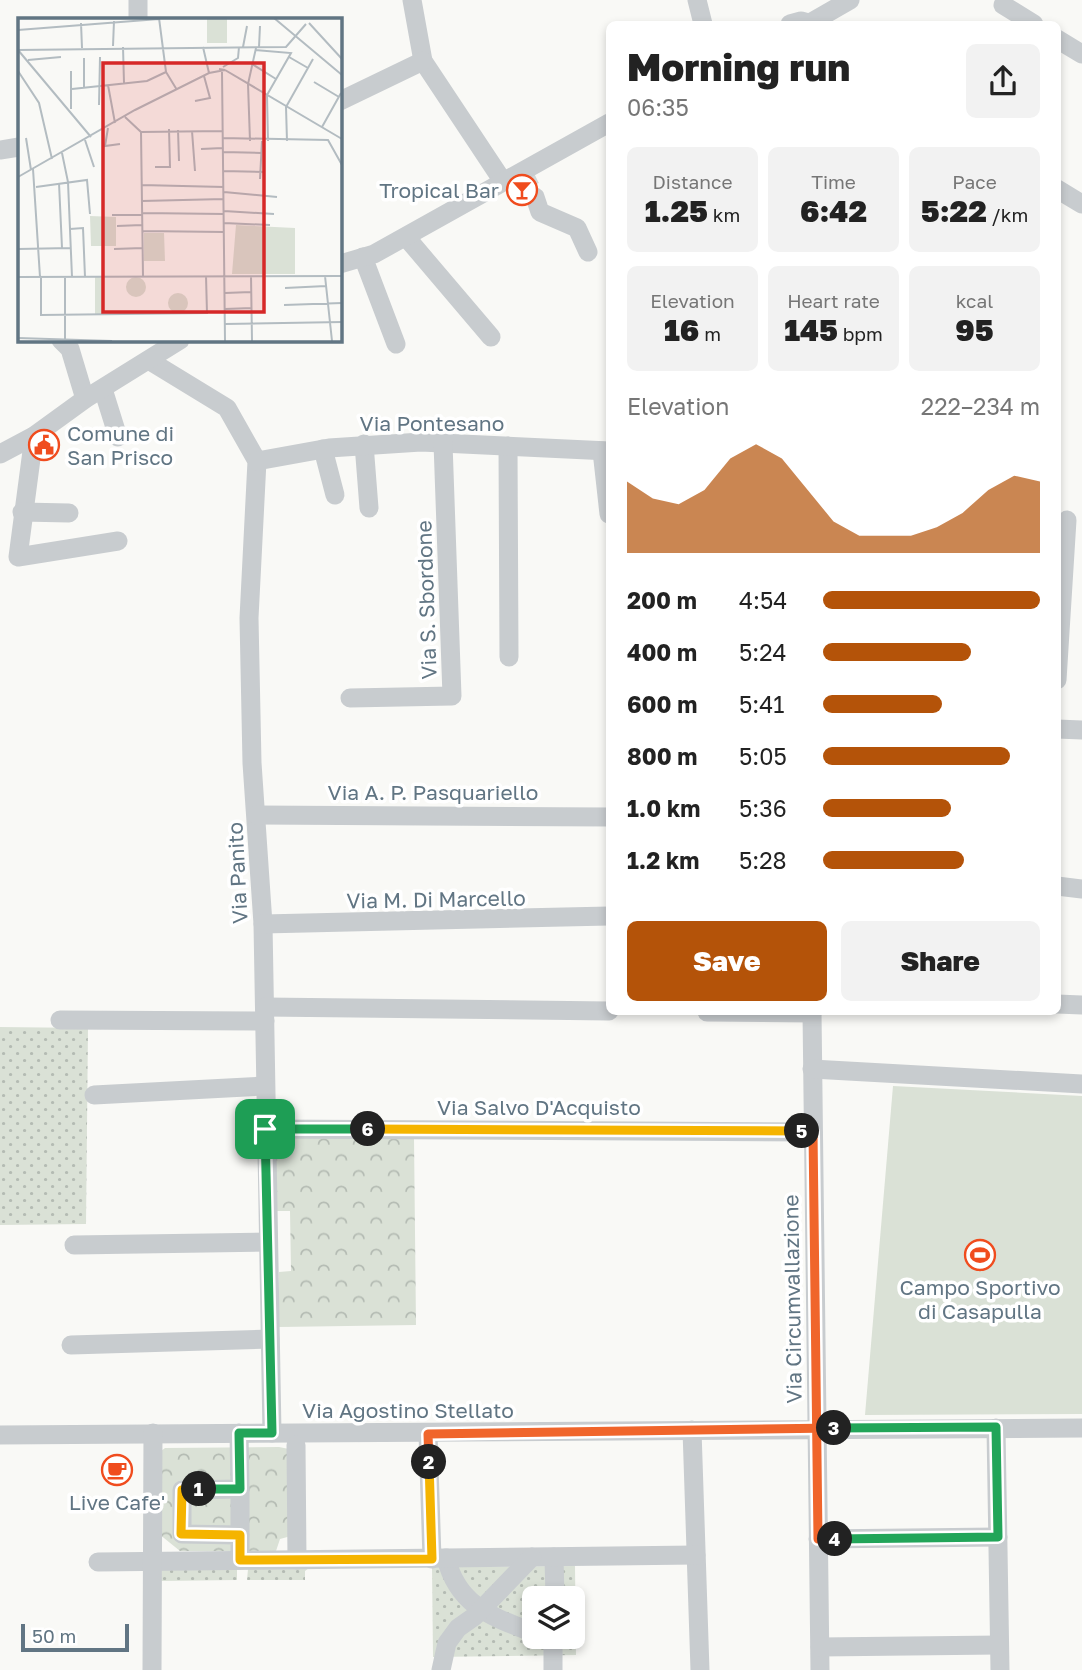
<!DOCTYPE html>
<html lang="en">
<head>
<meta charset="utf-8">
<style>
	body { margin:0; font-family:"Golos Text",sans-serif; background:#f2f2f2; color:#222; height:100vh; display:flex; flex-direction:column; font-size:26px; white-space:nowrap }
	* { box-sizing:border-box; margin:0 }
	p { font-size:23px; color:#767676 }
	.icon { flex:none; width:38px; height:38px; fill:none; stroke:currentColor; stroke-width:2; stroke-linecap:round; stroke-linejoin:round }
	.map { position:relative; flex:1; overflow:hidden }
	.panel { position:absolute; left:606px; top:21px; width:455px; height:994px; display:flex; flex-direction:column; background:#fff; border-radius:10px; box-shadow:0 4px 10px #0003 }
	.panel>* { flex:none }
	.tools { position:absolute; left:522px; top:1586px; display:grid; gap:14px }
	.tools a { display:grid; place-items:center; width:63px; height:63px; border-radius:10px; background:#fff; box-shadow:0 4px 10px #0003; font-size:35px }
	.scale { position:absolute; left:21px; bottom:18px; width:108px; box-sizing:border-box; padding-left:7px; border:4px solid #617583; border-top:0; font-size:19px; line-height:24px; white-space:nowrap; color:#617583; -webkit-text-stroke:5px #fff; paint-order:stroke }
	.pin { position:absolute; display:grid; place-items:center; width:60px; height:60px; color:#fff; margin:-30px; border-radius:14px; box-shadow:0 4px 10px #0006 }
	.km { position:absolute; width:35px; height:35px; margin:-18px; border-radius:50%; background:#222; color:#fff; font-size:19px; line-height:35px; text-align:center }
	.round { display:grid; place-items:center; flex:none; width:74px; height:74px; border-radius:10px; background:#f2f2f2 }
	.headline { display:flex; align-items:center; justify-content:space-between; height:119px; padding:0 21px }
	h1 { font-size:38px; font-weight:800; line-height:52px }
	.figures { display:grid; grid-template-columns:repeat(3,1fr); gap:10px; height:119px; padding:7px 21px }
	.figures div { display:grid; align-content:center; border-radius:10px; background:#f2f2f2; text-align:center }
	.figures b { font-size:30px; font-weight:800 }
	.figures small { font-size:19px; font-weight:400 }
	.figures p { font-size:19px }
	.chart { height:196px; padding:14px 21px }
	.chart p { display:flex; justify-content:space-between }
	.chart svg { width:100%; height:126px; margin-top:7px; fill:#b45309; opacity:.7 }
	.primary-button { display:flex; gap:14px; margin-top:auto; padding:14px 21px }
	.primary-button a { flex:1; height:80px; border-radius:10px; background:#b45309; color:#fff; font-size:28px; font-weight:800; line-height:80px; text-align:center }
	.primary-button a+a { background:#f2f2f2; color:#222 }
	ul { padding:0 21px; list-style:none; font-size:23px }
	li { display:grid; grid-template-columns:112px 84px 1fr; align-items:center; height:52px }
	li i { height:18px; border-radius:9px; background:#b45309 }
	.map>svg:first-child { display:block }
	.grass { fill:url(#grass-dots); fill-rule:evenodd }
	.park { fill:url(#park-crowns) }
	.pitch { fill:#dae1d6 }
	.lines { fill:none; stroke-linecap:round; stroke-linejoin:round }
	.minor-tunnel { stroke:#d3d8d9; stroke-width:19; stroke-dasharray:19 10; stroke-linecap:butt }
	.minor { stroke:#c8cccf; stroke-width:19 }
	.split-1-casing { stroke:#fff; stroke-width:14 }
	.split-2-casing { stroke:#fff; stroke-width:14 }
	.split-3-casing { stroke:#fff; stroke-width:14 }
	.split-4-casing { stroke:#fff; stroke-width:14 }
	.split-5-casing { stroke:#fff; stroke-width:14 }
	.split-6-casing { stroke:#fff; stroke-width:14 }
	.split-7-casing { stroke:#fff; stroke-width:14 }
	.split-1 { stroke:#22a559; stroke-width:9 }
	.split-2 { stroke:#f5b400; stroke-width:9 }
	.split-3 { stroke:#f0652b; stroke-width:9 }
	.split-4 { stroke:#22a559; stroke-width:9 }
	.split-5 { stroke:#f0652b; stroke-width:9 }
	.split-6 { stroke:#f5b400; stroke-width:9 }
	.split-7 { stroke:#22a559; stroke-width:9 }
	.labels { text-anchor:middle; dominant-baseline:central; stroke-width:7; stroke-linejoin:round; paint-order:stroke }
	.poi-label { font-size:21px; fill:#617583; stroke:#fff }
	.street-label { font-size:21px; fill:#617583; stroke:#fff }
	.inset-road { fill:none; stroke:#b3bcc1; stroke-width:2 }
	.view { fill:#d62828; fill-opacity:0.15; stroke:#d62828; stroke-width:3.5 }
	.inset-edge { fill:none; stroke:#617583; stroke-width:3.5 }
</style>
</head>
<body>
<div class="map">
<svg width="1082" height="1670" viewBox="0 0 1082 1670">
	<defs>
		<pattern id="grass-dots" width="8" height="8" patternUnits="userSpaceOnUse" patternTransform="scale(1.75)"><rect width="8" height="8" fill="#dae1d6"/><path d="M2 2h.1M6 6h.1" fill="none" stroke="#b4bbb3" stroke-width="1.8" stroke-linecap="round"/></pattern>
		<pattern id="park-crowns" width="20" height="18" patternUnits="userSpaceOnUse" patternTransform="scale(1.75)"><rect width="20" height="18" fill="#dae1d6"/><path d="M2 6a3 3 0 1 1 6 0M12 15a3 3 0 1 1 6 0" fill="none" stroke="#b4bbb3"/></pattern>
	</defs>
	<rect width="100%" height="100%" fill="#f9f9f6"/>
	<!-- grass -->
	<g class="grass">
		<polygon points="0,1027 88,1028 86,1224 0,1225"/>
		<polygon points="162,1566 237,1570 237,1580 161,1581"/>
		<path d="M 575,1566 L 576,1655 L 433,1657 L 432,1567 ZM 534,1598 L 572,1598 L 572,1636 L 534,1636 Z"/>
		<polygon points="309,1568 305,1571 305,1580 247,1580 248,1569"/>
	</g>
	<!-- park -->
	<g class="park">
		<polygon points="280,1137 414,1138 416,1325 279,1327 279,1272 291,1271 290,1211 277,1211 275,1142"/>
		<polygon points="279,1447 289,1449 291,1536 280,1539 276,1551 180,1551 159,1534 161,1451 165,1448"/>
	</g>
	<!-- pitch -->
	<polygon class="pitch" points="893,1086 1082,1096 1082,1414 865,1415"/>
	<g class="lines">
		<!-- minor-tunnel -->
		<polyline class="minor-tunnel" points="522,170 535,197"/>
		<!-- minor -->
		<g class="minor">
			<polyline points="138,0 138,19"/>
			<polyline points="412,0 423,61 502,180"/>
			<polyline points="697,0 703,24"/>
			<polyline points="1003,5 1034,24"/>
			<polyline points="810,23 850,0"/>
			<polyline points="790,24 801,21 812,24"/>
			<polyline points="1057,39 1082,54"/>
			<polyline points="340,101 423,61"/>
			<polyline points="0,150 19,147"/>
			<polyline points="1057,189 1082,204"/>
			<polyline points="535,197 540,212 577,228 588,252"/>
			<polyline points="406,237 491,337"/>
			<polyline points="363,257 396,344"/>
			<polyline points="340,264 374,254 609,123"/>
			<polyline points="61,340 70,349 85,399"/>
			<polyline points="150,361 227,408 257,461 249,618 252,763 263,924 272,1433"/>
			<polyline points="103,389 118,437"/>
			<polyline points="34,436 18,557 118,541"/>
			<polyline points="364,444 369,508"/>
			<polyline points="508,446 509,657"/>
			<polyline points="323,449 335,495"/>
			<polyline points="602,451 609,514"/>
			<polyline points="0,454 34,436 85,399 180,340"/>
			<polyline points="257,461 329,448 421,442 609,451"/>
			<polyline points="22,512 69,513"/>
			<polyline points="1057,680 1067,520"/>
			<polyline points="350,698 452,696 443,443"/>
			<polyline points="1057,729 1082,730"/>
			<polyline points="257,815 609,817"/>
			<polyline points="1057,886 1082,889"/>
			<polyline points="263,924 609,916"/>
			<polyline points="1057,1004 1082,1005"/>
			<polyline points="265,1007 609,1011"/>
			<polyline points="707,1012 812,1013"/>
			<polyline points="812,1012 820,1670"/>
			<polyline points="60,1020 265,1021"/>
			<polyline points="812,1069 1082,1084"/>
			<polyline points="94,1095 265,1086"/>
			<polyline points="265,1129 813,1132"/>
			<polyline points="74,1245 268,1242"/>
			<polyline points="71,1345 270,1339"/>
			<polyline points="996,1428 1000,1670"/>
			<polyline points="692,1430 700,1670"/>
			<polyline points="239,1433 240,1489 182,1490 182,1534 240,1535 240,1560"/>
			<polyline points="428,1434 432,1559"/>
			<polyline points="0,1435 1082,1428"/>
			<polyline points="296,1445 297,1560"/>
			<polyline points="240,1489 240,1535"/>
			<polyline points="818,1539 998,1537"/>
			<polyline points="554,1557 555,1598"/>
			<path d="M 446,1558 C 458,1606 491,1616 534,1633"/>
			<polyline points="98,1562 696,1555"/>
			<polyline points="820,1647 999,1645"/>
			<polyline points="152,1670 153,1433"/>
			<polyline points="441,1670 447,1643 458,1628 475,1616 532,1557"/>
			<polyline points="553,1670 553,1636"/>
		</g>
	</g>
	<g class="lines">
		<!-- split-1 casing -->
		<g class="split-1-casing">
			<polyline id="split-1" points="199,1489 240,1489 239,1433 272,1433 265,1129"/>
		</g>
		<!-- split-2 casing -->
		<g class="split-2-casing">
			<polyline id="split-2" points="199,1489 182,1490 181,1534 240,1535 240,1560 432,1559 429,1462"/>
		</g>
		<!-- split-3 casing -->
		<g class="split-3-casing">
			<polyline id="split-3" points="429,1462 428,1434 834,1428"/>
		</g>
		<!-- split-4 casing -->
		<g class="split-4-casing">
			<polyline id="split-4" points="834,1428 996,1427 998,1537 835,1539"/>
		</g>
		<!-- split-5 casing -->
		<g class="split-5-casing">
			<polyline id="split-5" points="802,1131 813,1132 818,1539 835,1539"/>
		</g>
		<!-- split-6 casing -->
		<g class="split-6-casing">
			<polyline id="split-6" points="368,1129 802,1131"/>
		</g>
		<!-- split-7 casing -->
		<g class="split-7-casing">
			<polyline id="split-7" points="265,1129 368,1129"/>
		</g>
		<!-- split-1 -->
		<use href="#split-1" class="split-1"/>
		<!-- split-2 -->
		<use href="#split-2" class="split-2"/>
		<!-- split-3 -->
		<use href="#split-3" class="split-3"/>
		<!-- split-4 -->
		<use href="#split-4" class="split-4"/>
		<!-- split-5 -->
		<use href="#split-5" class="split-5"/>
		<!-- split-6 -->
		<use href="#split-6" class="split-6"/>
		<!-- split-7 -->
		<use href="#split-7" class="split-7"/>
	</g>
	<!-- icons -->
	<defs>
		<g id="bar-ring" transform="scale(1.575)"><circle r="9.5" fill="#fff" stroke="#f04c1e" stroke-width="1.5"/><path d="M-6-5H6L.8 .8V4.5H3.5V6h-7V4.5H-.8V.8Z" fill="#f04c1e"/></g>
		<g id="civic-ring" transform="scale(1.575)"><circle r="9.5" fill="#fff" stroke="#f04c1e" stroke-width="1.5"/><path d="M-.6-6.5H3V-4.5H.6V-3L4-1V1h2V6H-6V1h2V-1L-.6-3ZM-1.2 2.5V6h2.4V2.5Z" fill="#f04c1e"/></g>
		<g id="stadium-ring" transform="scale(1.575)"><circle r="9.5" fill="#fff" stroke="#f04c1e" stroke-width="1.5"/><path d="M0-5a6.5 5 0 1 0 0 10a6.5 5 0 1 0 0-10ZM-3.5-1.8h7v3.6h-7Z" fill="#f04c1e"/></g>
		<g id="cafe-ring" transform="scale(1.575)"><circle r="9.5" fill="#fff" stroke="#f04c1e" stroke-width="1.5"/><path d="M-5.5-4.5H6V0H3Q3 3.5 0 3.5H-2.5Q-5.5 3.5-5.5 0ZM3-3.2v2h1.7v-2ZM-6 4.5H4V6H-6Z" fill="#f04c1e"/></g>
	</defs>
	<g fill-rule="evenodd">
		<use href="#bar-ring" x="522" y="190"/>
		<use href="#civic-ring" x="44" y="445"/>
		<use href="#stadium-ring" x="980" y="1255"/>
		<use href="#cafe-ring" x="117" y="1470"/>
	</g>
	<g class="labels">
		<!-- poi labels -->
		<g class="poi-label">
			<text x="499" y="190" text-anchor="end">Tropical Bar</text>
			<text x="67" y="433" text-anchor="start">Comune di<tspan x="67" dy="24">San Prisco</tspan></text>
			<text x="980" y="1287">Campo Sportivo<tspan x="980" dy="24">di Casapulla</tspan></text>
			<text x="117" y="1502">Live Cafe'</text>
		</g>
		<!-- street labels -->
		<g class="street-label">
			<text x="432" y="423">Via Pontesano</text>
			<text transform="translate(426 600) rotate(-92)">Via S. Sbordone</text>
			<text x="433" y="792">Via A. P. Pasquariello</text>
			<text transform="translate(237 873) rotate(-93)">Via Panito</text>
			<text transform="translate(436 899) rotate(-1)">Via M. Di Marcello</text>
			<text x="539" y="1107">Via Salvo D'Acquisto</text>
			<text transform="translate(792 1299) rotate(-91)">Via Circumvallazione</text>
			<text x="408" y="1410">Via Agostino Stellato</text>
		</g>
	</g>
	<!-- overview -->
	<g transform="translate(18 18)">
		<rect width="324" height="324" fill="#f9f9f6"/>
		<path d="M 72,198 L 98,199 L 98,228 L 73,228 ZM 77,259 L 85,259 L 85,296 L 77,296 ZM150 285a10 10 0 1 1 20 0a10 10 0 1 1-20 0Z" fill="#dae1d6"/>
		<path d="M 126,215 L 146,215 L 147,243 L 126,243 ZM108 269a10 10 0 1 1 20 0a10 10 0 1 1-20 0Z" fill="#dae1d6"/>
		<path d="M 189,0 L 209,0 L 209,25 L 189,25 ZM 218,207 L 277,210 L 277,256 L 214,256 Z" fill="#dae1d6"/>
		<path class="inset-road" d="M 141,0 L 148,54 L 159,72M 256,0 L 324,57M 63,5 L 64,30M 291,5 L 324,41M 0,12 L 141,1M 95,28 L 96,3M 105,29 L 106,65M 185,29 L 191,55M 225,29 L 229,8M 241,29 L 242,8M 0,32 L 268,29 L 288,6M 0,32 L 73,119M 237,32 L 273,35 L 249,77 L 250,123M 271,39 L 290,50M 66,40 L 66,70M 10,42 L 43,39M 234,46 L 258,61M 205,49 L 220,40 L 221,29M 207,52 L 324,121M 0,53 L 21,85 L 34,141M 204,54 L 207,323M 296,64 L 321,79M 90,67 L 97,105M 54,71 L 129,63 L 148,54M 177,83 L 192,80 L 186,58M 81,87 L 82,39M 53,91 L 53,53M 107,99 L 123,114 L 125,258M 304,109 L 323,75M 90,110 L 87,128 L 102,126M 160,112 L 161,143M 174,113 L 177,153M 123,114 L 205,113M 8,120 L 13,152M 205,120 L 310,122 L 324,147M 67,122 L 76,149M 232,123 L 230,66 L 238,30M 269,123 L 268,89 L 295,41M 183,131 L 205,130M 205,134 L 243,135M 44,135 L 50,164 L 54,259M 137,149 L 152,149 L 151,111M 15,151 L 22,259M 205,153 L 247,154M 0,159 L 117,92 L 191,55 L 207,52 L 201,51M 242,161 L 244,123M 41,165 L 44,230M 123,167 L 206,169M 18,169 L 69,162 L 72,196M 206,174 L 259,179M 124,183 L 206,181M 206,193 L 256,196M 124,195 L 206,196M 94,197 L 124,197M 206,205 L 252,207M 99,208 L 124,207M 52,211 L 65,210 L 67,259M 124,213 L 206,214M 0,231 L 53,230M 96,231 L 125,230M 233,258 L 234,323M 307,258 L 314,323M 0,259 L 324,258M 23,259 L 23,297 L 189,295 L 188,258M 267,270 L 308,268M 207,275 L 233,274M 266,287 L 324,285M 207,291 L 234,290M 207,306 L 324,304M 0,320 L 94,323M 47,322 L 47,259"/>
		<path class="view" d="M 85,45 L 246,45 L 246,294 L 85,294 Z"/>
		<rect width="324" height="324" class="inset-edge"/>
	</g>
</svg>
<div class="tools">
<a><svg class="icon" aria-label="layers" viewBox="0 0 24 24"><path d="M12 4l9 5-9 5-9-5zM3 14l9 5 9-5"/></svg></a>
</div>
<div class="scale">50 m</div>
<div class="pin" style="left:265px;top:1129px;background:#1e9e55"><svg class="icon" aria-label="arrive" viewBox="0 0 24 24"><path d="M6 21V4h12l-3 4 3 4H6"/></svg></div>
<b class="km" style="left:199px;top:1489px">1</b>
<b class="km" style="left:429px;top:1462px">2</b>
<b class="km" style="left:834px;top:1428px">3</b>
<b class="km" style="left:835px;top:1539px">4</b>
<b class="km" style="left:802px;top:1131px">5</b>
<b class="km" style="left:368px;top:1129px">6</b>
<section class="panel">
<div class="headline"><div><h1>Morning run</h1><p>06:35</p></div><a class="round"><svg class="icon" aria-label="share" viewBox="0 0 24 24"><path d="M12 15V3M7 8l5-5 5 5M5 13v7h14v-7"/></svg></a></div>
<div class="figures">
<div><p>Distance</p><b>1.25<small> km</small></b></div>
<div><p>Time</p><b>6:42</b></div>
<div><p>Pace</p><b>5:22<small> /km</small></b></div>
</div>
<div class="figures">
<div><p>Elevation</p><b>16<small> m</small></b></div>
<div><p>Heart rate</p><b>145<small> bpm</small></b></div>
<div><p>kcal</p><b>95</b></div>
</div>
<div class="chart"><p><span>Elevation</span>222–234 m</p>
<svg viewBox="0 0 160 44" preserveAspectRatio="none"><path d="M0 44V19L10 25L20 27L30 22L40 11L50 6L60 11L70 22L80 33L90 38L100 38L110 38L120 35L130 30L140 22L150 17L160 19V44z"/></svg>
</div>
<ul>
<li><b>200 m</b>4:54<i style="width:100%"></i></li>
<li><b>400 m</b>5:24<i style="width:68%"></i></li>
<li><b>600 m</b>5:41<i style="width:55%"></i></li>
<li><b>800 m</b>5:05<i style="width:86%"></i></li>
<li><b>1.0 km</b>5:36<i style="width:59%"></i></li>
<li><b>1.2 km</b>5:28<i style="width:65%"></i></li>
</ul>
<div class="primary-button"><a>Save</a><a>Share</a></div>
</section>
</div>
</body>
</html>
